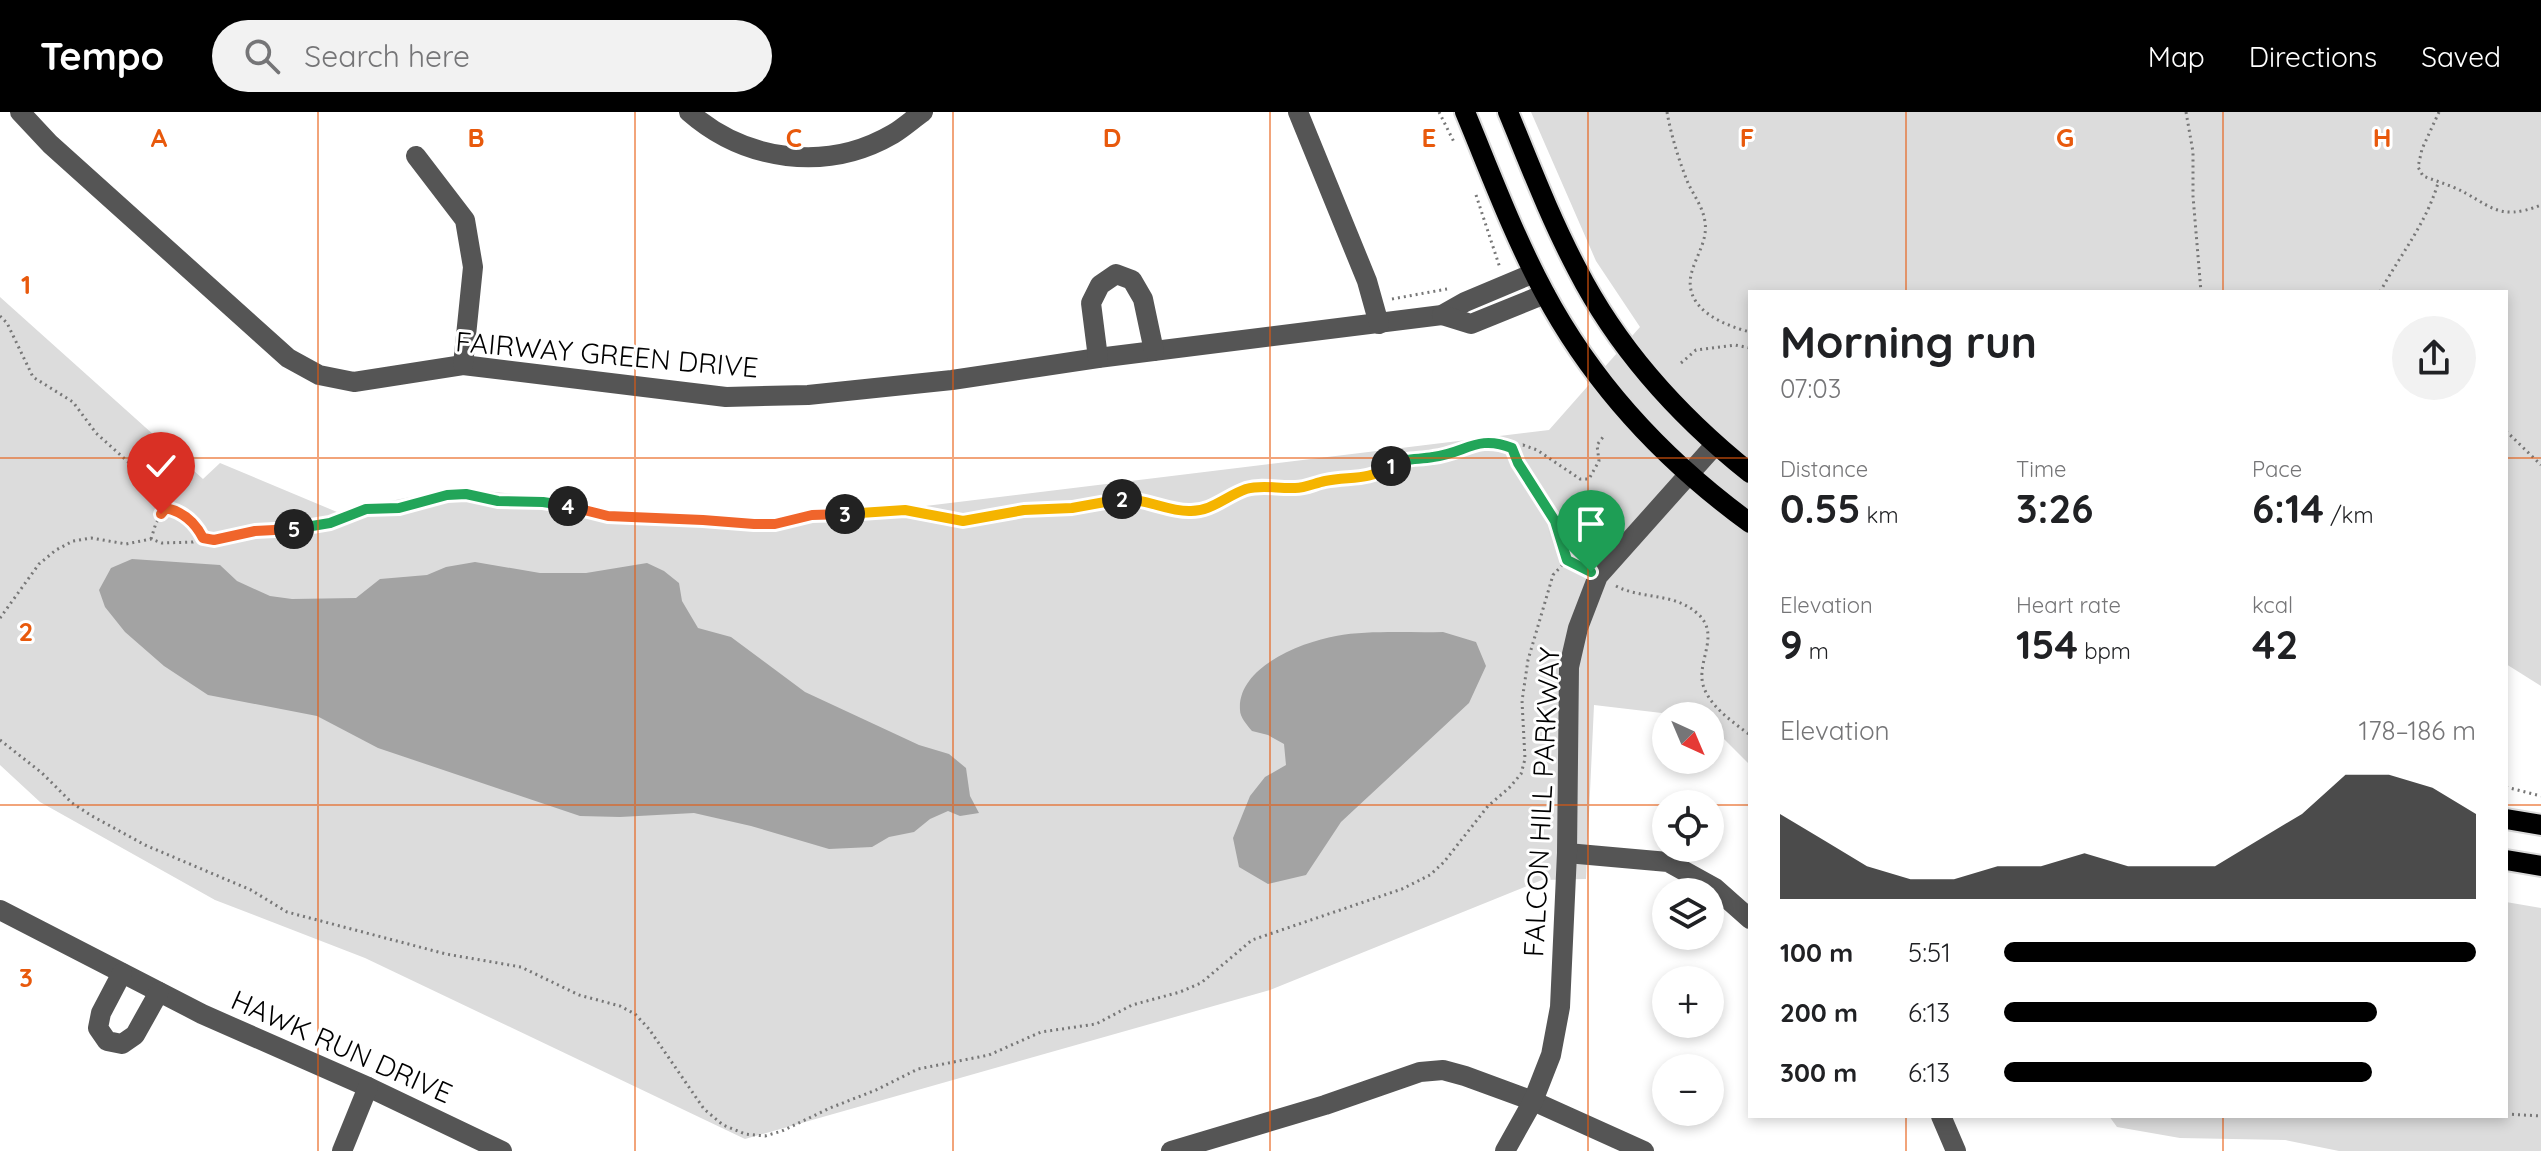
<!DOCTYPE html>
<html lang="en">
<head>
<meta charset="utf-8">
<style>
	body { margin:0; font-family:Quicksand,sans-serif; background:#f2f2f2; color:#202124; height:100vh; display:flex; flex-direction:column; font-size:30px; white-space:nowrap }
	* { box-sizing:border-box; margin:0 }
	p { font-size:26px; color:#757577 }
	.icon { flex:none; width:44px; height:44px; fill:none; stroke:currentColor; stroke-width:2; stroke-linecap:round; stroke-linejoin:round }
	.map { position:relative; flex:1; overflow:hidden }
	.panel { position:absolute; left:1748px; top:178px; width:760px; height:828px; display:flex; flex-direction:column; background:#fff; border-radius:0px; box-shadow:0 4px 12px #0003 }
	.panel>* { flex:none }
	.needle { width:52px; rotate:136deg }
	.controls { position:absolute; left:1652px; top:590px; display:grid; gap:16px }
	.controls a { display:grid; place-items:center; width:72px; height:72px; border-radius:50%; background:#fff; box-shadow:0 4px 12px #0003; font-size:40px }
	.pin { position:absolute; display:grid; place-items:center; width:68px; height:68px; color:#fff; margin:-82px -34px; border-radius:50% 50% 50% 0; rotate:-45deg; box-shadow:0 0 8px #0007 }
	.pin .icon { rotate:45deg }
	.km { position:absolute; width:40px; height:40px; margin:-20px; border-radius:50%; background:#222; color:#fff; font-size:22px; line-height:40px; text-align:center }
	.round { display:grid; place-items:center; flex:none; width:84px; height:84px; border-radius:42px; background:#f2f2f2 }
	.headline { display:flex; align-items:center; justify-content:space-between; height:136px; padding:0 32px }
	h1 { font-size:44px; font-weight:700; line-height:60px }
	.stats { display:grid; grid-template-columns:repeat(3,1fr); gap:12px; height:136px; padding:8px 32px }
	.stats div { display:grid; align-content:center }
	.stats b { font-size:40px; font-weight:700 }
	.stats small { font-size:22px; font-weight:400 }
	.stats p { font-size:22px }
	.chart { height:224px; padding:16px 32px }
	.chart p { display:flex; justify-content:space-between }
	.chart svg { width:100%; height:144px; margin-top:8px; fill:#000; opacity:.7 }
	ul { padding:0 32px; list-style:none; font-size:26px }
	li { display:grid; grid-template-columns:128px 96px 1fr; align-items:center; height:60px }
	li i { height:20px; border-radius:10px; background:#000 }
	header { display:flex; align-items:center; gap:48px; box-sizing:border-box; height:112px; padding:0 40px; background:#000; color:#fff }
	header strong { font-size:38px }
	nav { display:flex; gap:44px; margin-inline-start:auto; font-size:28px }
	.search { width:560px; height:72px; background:#f2f2f2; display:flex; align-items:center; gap:20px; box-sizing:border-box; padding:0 28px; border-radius:44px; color:#757577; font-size:30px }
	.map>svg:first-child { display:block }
	.green { fill:#dcdcdc }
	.water { fill:#a3a3a3 }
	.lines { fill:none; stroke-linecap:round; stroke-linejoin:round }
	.major-casing { stroke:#dbdbdb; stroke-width:24 }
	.path { stroke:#777; stroke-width:3; stroke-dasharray:2 4; stroke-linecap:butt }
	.minor { stroke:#555; stroke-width:20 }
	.major { stroke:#000; stroke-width:20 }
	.split-1-casing { stroke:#fff; stroke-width:16 }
	.split-2-casing { stroke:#fff; stroke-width:16 }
	.split-3-casing { stroke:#fff; stroke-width:16 }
	.split-4-casing { stroke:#fff; stroke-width:16 }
	.split-5-casing { stroke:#fff; stroke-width:16 }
	.split-6-casing { stroke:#fff; stroke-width:16 }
	.split-1 { stroke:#22a559; stroke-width:10 }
	.split-2 { stroke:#f5b400; stroke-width:10 }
	.split-3 { stroke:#f5b400; stroke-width:10 }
	.split-4 { stroke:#f0652b; stroke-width:10 }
	.split-5 { stroke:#22a559; stroke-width:10 }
	.split-6 { stroke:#f0652b; stroke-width:10 }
	.grid { fill:none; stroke:#e8590c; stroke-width:2; stroke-opacity:0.55 }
	.labels { text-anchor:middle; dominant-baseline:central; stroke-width:6; stroke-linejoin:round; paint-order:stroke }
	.street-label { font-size:28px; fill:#000; stroke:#fff }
	.grid-label { font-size:26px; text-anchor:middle; font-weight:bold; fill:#e8590c; stroke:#fff; stroke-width:6; stroke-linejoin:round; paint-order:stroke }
</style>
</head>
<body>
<header>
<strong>Tempo</strong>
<div class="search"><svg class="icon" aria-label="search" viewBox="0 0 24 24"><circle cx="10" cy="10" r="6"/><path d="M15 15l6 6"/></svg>Search here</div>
<nav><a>Map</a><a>Directions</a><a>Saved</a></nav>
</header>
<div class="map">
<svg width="2541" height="1039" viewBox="0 0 2541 1039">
	<rect width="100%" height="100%" fill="#fff"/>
	<!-- green -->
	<g class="green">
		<polygon points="1531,0 2541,0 2541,574 2506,552 2506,180 1750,180 1750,653 1710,613 1710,604 1687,604 1594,593 1586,767 1542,768 1270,878 745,1027 365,846 215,788 40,690 0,653 0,185 203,367 220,351 337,400 454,376 525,383 622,400 728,408 843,404 1549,318 1640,215 1596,149"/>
		<polygon points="2506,790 2541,796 2541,1039 2339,1039 2285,1028 2180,1026 2117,1015 2109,1004 2506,1004"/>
	</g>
	<!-- water -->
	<g class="water">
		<polygon points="132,447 220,453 237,469 270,484 292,487 356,486 380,467 427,463 446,455 475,450 540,461 586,461 647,451 664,459 679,471 682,489 698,516 731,525 805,580 919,633 949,642 966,656 970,684 979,701 960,704 948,699 930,707 914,720 889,725 872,735 829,737 751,714 694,701 620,705 580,704 378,636 317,604 208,583 164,554 125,520 105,495 99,478 111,456"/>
		<path d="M 1443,520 L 1476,530 L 1486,554 L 1469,591 L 1341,710 L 1306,763 L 1268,772 L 1239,755 L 1233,726 L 1250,684 L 1265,665 L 1286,653 L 1284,632 L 1268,623 L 1252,619 C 1247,613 1240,605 1240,598 C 1237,555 1302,530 1336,524 C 1370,518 1408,521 1443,520 Z"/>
	</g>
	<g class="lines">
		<!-- major casing -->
		<g class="major-casing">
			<g id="major">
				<path d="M 1465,0 C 1490,60 1513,122 1544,180 C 1593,272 1665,349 1750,411"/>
				<path d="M 1508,0 C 1530,53 1550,106 1577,157 C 1618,237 1680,305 1750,361"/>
				<polyline points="2506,707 2541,713"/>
				<polyline points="2506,748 2541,754"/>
			</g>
		</g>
		<!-- path -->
		<g class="path">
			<polyline points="1439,0 1455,32"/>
			<path d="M 1667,0 C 1671,23 1679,49 1688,71 C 1694,84 1703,95 1705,110 C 1708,129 1695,145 1691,163 C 1684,197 1723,213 1750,220"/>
			<polyline points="2186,0 2193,40 2193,84 2201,180"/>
			<path d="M 2439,0 L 2422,37 L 2418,55 L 2423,64 C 2433,68 2443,71 2453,75 C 2490,91 2496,111 2541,93"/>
			<polyline points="1476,83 1500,156"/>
			<path d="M 2380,180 C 2400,143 2426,112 2438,71"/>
			<polyline points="1392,187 1447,177"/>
			<polyline points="0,204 7,211 33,265 73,290 96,321 137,358 166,396 189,407 203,426"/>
			<polyline points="1681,251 1696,238 1735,233 1750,236"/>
			<polyline points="2506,319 2541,353"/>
			<polyline points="151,427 156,411 166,396"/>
			<polyline points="1567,448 1582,455"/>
			<path d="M 1616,474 C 1643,488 1674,480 1698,502 C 1719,521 1700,545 1702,567 C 1704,591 1733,610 1750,623"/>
			<polyline points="0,506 39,452 56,438 73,429 91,426 126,432 151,427 162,431 193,430 203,426 214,428 255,419 313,416 366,397 399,396 447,383 466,382 498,389 543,390 608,404 754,412 775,412 812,403 905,398 963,409 1024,398 1072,396 1113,387 1131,386 1191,400 1205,398 1244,378 1260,374 1305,375 1336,367 1365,366 1402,348 1435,345 1484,329 1498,331 1512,336 1523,333 1537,338 1580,367 1589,367 1599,349 1597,333 1603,325"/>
			<polyline points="0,628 42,661 72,691 92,704 145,733 251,778 287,800 446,842 521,855 579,883 620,894 635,902 649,917 704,997 723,1013 745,1022 765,1024 782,1019 830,996 876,978 918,957 989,943 1041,920 1096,912 1132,893 1180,880 1201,871 1252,828 1402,777 1430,763 1444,750 1488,694 1509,676 1521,662 1525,647 1522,589 1528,548 1553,463 1567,448 1555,409 1518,351 1512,336"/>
			<polyline points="2506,675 2541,684"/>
			<polyline points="2506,1002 2541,1004"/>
			<polyline points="2239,1004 2272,1004"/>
		</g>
		<!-- minor -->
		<g class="minor">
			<polyline points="20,0 50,32 288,246 319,263 354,270 463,253 726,285 808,283 952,268 1098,246 1442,203 1465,190 1534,161"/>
			<path d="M 689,0 C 745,49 826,61 893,22 C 903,16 913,7 923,0"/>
			<polyline points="1298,0 1367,169 1379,212"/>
			<polyline points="416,44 465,108 473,155 463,253"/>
			<polyline points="1442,203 1471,212 1545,182"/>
			<polyline points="1098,246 1091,191 1100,173 1116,162 1132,168 1143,187 1154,239"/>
			<polyline points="1567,741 1668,750 1715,776 1750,807"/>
			<polyline points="0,798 202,902 368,975 502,1039"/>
			<polyline points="122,861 101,901 98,916 107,929 122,932 135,923 159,880"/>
			<polyline points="1941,1004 1956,1039"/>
			<polyline points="342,1039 368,975"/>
			<polyline points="1171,1039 1325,993 1420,960 1443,958 1465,964 1533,989 1644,1039"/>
			<polyline points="1505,1039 1533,989 1551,943 1560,895 1567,741 1569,555 1578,516 1598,464 1715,333"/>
		</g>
		<!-- major -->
		<use href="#major" class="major"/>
	</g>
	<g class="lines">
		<!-- split-1 casing -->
		<g class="split-1-casing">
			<path id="split-1" d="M 1391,354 C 1406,345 1417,348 1433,345 C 1466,341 1477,322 1512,336 L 1518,351 L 1555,409 L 1567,448 L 1591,460"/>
		</g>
		<!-- split-2 casing -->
		<g class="split-2-casing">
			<path id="split-2" d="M 1122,387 C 1145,386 1166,399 1189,399 C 1211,400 1226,384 1246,377 C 1263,372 1278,377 1295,376 C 1306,376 1315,371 1325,369 C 1351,364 1367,369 1391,354"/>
		</g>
		<!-- split-3 casing -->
		<g class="split-3-casing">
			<polyline id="split-3" points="845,402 905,398 963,409 1024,398 1072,396 1122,387"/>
		</g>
		<!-- split-4 casing -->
		<g class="split-4-casing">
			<polyline id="split-4" points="568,394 608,404 703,408 754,412 775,412 812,403 845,402"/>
		</g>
		<!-- split-5 casing -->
		<g class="split-5-casing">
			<polyline id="split-5" points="294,417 330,411 366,397 399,396 447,383 466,382 498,389 543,390 568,394"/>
		</g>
		<!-- split-6 casing -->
		<g class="split-6-casing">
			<path id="split-6" d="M 161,402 L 166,396 C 184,400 195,410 203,426 L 214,428 L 255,419 L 294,417"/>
		</g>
		<!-- split-1 -->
		<use href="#split-1" class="split-1"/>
		<!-- split-2 -->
		<use href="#split-2" class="split-2"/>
		<!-- split-3 -->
		<use href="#split-3" class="split-3"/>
		<!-- split-4 -->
		<use href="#split-4" class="split-4"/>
		<!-- split-5 -->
		<use href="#split-5" class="split-5"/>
		<!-- split-6 -->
		<use href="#split-6" class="split-6"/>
	</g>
	<!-- grid -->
	<path class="grid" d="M 318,0 L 318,1039M 635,0 L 635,1039M 953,0 L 953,1039M 1270,0 L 1270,1039M 1588,0 L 1588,1039M 1906,0 L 1906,180M 2223,0 L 2223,180M 0,346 L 1750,346M 2506,346 L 2541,346M 0,693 L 1666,693M 1710,693 L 1750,693M 2506,693 L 2541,693M 1906,1004 L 1906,1039M 2223,1004 L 2223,1039"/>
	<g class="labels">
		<!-- street labels -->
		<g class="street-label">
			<text transform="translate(607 242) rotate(5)">FAIRWAY GREEN DRIVE</text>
			<text transform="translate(1541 690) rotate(-87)">FALCON HILL PARKWAY</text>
			<text transform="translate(342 934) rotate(24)">HAWK RUN DRIVE</text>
		</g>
	</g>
	<g class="grid-label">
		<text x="159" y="35">A</text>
		<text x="476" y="35">B</text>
		<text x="794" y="35">C</text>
		<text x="1112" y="35">D</text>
		<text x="1429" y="35">E</text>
		<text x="1747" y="35">F</text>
		<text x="2065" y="35">G</text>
		<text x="2382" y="35">H</text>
		<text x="26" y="182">1</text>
		<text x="26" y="529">2</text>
		<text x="26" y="875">3</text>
	</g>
</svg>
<div class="controls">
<a><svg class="needle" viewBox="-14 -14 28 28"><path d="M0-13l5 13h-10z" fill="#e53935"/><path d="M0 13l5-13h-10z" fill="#757577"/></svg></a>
<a><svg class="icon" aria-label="locate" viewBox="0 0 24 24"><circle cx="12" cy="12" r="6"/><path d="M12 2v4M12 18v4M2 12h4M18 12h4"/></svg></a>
<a><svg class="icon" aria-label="layers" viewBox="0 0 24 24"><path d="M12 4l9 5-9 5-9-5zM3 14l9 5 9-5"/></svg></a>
<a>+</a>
<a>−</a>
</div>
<div class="pin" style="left:1591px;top:460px;background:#1e9e55"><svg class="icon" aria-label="arrive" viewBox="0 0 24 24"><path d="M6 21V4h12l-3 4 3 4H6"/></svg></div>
<div class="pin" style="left:161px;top:402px;background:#d93025"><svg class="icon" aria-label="check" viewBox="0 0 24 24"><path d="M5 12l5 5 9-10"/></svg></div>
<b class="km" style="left:1391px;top:354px">1</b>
<b class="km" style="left:1122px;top:387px">2</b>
<b class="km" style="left:845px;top:402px">3</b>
<b class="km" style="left:568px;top:394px">4</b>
<b class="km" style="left:294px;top:417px">5</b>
<section class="panel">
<div class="headline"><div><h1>Morning run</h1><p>07:03</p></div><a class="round"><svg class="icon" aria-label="share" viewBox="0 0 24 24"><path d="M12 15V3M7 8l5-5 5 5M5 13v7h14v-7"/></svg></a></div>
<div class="stats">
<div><p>Distance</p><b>0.55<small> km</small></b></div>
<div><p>Time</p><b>3:26</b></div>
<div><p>Pace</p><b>6:14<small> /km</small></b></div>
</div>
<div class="stats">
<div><p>Elevation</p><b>9<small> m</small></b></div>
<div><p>Heart rate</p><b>154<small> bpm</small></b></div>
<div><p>kcal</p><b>42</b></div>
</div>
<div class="chart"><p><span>Elevation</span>178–186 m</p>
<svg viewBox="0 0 160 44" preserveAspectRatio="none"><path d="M0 44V18L10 26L20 34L30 38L40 38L50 34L60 34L70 30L80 34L90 34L100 34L110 26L120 18L130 6L140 6L150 10L160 18V44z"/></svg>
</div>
<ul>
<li><b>100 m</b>5:51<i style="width:100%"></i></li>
<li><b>200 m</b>6:13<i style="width:79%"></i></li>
<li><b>300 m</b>6:13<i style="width:78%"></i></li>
</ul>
</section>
</div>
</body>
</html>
